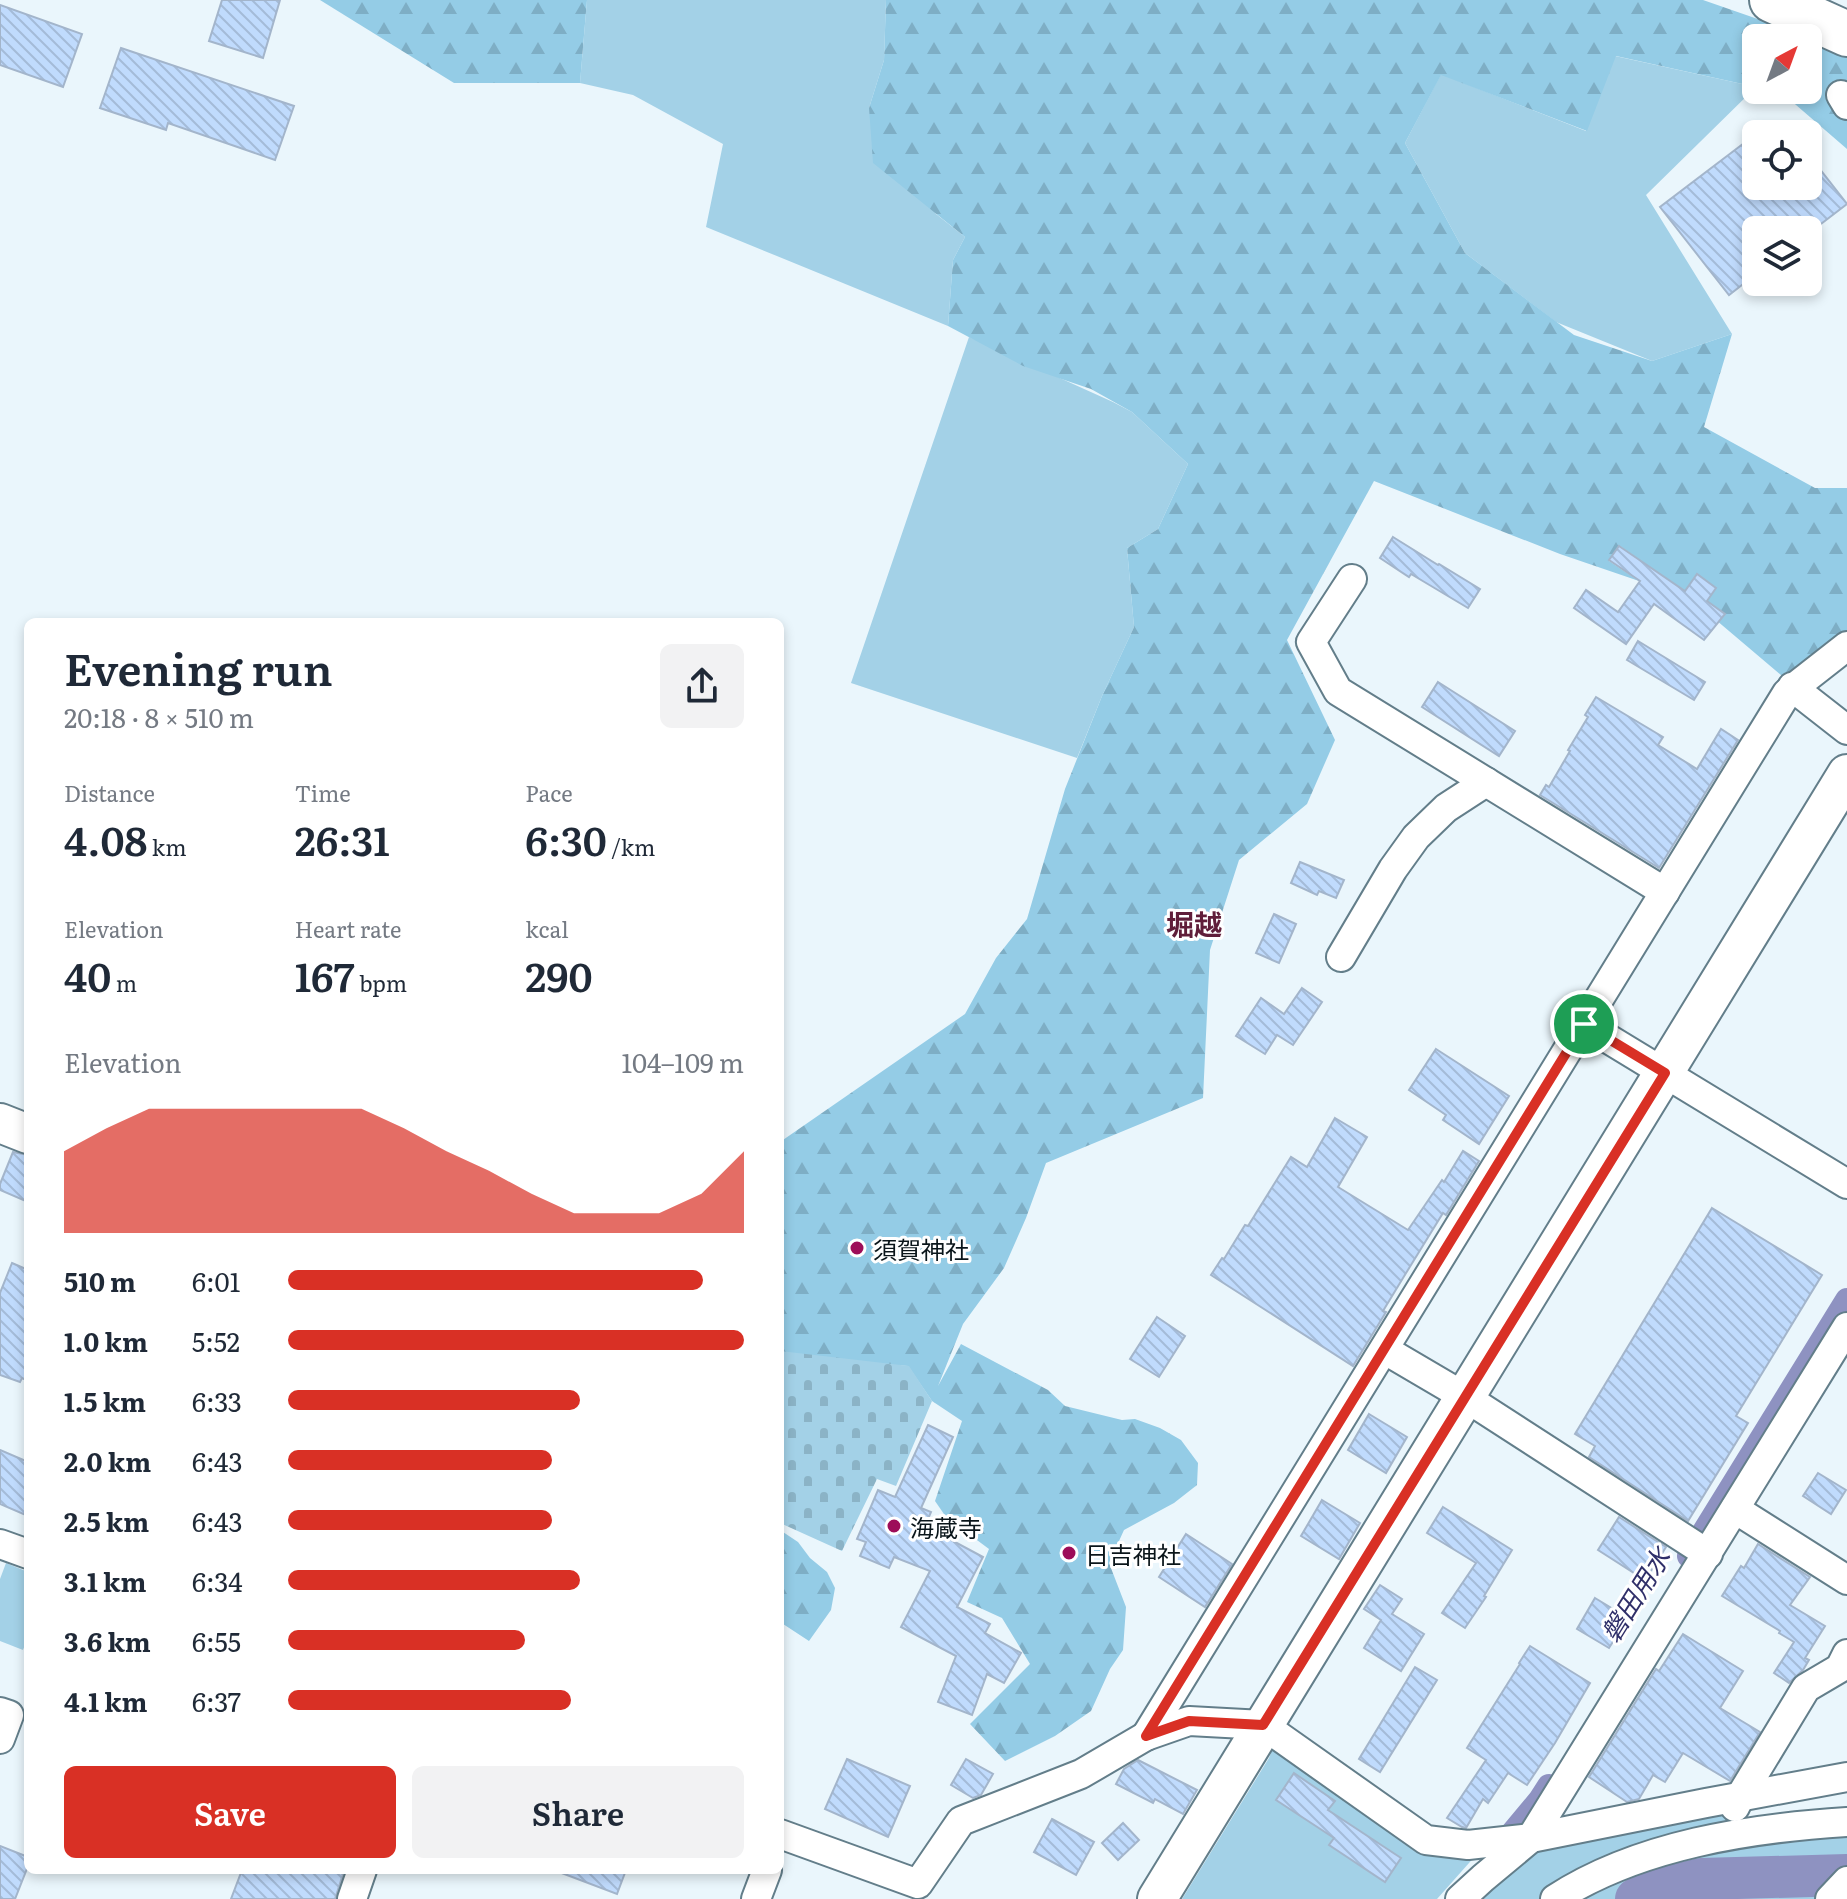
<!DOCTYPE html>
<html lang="en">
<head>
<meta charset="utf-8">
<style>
	body { margin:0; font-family:Literata,"Noto Sans JP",serif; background:#f2f2f3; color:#1f2937; height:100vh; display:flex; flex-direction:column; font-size:30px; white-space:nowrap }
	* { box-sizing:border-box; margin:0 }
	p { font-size:26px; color:#747a83 }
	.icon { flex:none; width:44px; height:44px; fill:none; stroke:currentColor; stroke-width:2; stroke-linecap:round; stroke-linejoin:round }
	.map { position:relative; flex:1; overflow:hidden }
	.panel { position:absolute; left:24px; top:618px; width:760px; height:1256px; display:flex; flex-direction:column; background:#fff; border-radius:12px; box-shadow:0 4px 12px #0003 }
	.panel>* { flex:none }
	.needle { width:52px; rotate:41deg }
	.tools { position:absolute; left:1742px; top:24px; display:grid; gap:16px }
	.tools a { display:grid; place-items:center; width:80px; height:80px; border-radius:12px; background:#fff; box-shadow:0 4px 12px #0003; font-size:40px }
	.pin { position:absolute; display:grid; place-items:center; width:68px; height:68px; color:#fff; margin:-34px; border:4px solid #fff; border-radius:50%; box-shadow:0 2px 8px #0007 }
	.round { display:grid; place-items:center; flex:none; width:84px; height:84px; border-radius:12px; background:#f2f2f3 }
	.summary { display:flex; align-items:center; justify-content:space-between; height:136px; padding:0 40px }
	h1 { font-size:44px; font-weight:600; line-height:60px }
	.metrics { display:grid; grid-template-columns:repeat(3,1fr); gap:12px; height:136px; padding:8px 40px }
	.metrics div { display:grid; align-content:center }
	.metrics b { font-size:40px; font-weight:600 }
	.metrics small { font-size:22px; font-weight:400 }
	.metrics p { font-size:22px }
	.chart { height:224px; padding:16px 40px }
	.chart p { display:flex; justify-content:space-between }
	.chart svg { width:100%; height:144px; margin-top:8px; fill:#d93025; opacity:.7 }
	.primary-button { display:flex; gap:16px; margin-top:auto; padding:16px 40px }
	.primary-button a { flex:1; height:92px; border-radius:12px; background:#d93025; color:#fff; font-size:32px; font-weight:600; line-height:92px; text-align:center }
	.primary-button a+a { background:#f2f2f3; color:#1f2937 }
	ul { padding:0 40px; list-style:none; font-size:26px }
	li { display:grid; grid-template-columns:128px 96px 1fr; align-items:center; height:60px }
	li i { height:20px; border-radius:10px; background:#d93025 }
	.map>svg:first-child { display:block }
	.grass { fill:#a3d1e7 }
	.forest { fill:url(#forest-firs) }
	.cemetery { fill:url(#cemetery-stones) }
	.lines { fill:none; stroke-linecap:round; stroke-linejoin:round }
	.canal { stroke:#8e92c1; stroke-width:24 }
	.river { stroke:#8e92c1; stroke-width:42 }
	.building { fill:url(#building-back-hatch); stroke:#a3b5cb; stroke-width:2 }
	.street-casing { stroke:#637e8a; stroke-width:32 }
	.secondary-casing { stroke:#637e8a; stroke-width:42 }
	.highway-casing { stroke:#637e8a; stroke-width:48 }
	.street { stroke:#fff; stroke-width:28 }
	.secondary { stroke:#fff; stroke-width:38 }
	.highway { stroke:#fff; stroke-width:44 }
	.route-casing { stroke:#fff; stroke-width:16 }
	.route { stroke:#d93025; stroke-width:10 }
	.poi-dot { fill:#9d0d59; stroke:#fff; stroke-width:3 }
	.labels { text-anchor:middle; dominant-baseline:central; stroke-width:6; stroke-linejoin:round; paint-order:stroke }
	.poi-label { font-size:24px; fill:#0a151a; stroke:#fff; text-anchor:start }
	.water-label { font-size:26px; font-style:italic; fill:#2f2f69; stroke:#fff }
	.quarter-label { font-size:28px; font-weight:bold; fill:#601e3a; stroke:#fff }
</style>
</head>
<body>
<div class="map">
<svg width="1847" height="1899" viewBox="0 0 1847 1899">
	<defs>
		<pattern id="forest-firs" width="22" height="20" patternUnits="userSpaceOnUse" patternTransform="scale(2)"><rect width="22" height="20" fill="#94cce6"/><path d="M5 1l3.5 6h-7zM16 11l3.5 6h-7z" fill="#7eaec5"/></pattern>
		<pattern id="cemetery-stones" width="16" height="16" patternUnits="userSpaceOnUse" patternTransform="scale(2)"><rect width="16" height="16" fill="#a3d1e7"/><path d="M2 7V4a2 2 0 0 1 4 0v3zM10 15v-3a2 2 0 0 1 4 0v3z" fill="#8bb3c6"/></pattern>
		<pattern id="building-back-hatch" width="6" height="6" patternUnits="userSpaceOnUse" patternTransform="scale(2)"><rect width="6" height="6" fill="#c0dbfd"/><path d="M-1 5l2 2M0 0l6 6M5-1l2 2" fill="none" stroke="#a4bbd8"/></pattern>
	</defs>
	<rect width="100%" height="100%" fill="#eaf6fc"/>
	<!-- grass -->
	<g class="grass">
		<polygon points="587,0 886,0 884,60 869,108 936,214 965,237 953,260 948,326 706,227 723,144 633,95 580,83"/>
		<polygon points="1615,56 1756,87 1646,195 1732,334 1652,361 1556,322 1465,253 1405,143 1441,74 1586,131"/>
		<polygon points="969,337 1113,402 1132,412 1188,464 1158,529 1127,548 1134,627 1102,696 1077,758 851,683"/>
		<polygon points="6,1563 28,1572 28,1637 23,1650 0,1641 0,1579"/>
		<polygon points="1273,1747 1416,1852 1477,1854 1437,1899 1182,1899 1269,1758"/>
		<polygon points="1735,1808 1723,1837 1847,1834 1847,1899 1461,1899 1531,1838"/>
	</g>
	<!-- forest -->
	<g class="forest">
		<polygon points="320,0 587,0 580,83 454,83"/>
		<polygon points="886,0 1703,0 1812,38 1847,56 1847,149 1781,92 1770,90 1808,90 1808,38 1756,38 1756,87 1616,56 1587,131 1441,75 1405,143 1465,253 1574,335 1652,361 1732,334 1704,427 1815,488 1847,488 1847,633 1788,681 1670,581 1620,546 1609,561 1639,581 1560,554 1374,481 1287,640 1335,740 1307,804 1239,860 1210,950 1203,1098 1046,1163 1026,1218 1004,1268 963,1324 938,1386 961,1344 1048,1390 1065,1406 1122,1420 1135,1419 1160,1428 1181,1440 1198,1463 1197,1485 1174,1503 1124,1530 1109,1563 1126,1607 1123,1650 1110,1669 1091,1711 1055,1736 1005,1761 970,1724 1030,1664 1002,1618 967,1602 989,1549 946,1517 935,1501 962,1421 932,1401 908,1366 780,1358 780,1142 965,1014 996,958 1027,919 1065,789 1102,696 1134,627 1127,548 1158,529 1188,464 1132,412 1091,389 1023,366 948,326 953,260 965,237 873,163 869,108 884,60"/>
		<polygon points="780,1530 798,1542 810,1558 827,1572 835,1588 831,1610 809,1641 780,1622"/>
	</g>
	<!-- cemetery -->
	<polygon class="cemetery" points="780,1351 909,1366 932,1401 896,1486 877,1479 842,1551 780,1523"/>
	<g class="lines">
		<!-- canal -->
		<g class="canal">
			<polyline points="1689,1556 1847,1300"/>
			<polyline points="1500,1848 1540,1800 1549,1786"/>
		</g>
		<!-- river -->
		<polyline class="river" points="1636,1899 1648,1892 1701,1879 1847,1875"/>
	</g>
	<!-- building -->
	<g class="building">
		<polygon points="222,0 280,0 263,58 209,41"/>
		<polygon points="0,5 82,34 63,87 0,65"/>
		<polygon points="121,48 294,106 275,160 168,123 166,130 100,108"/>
		<polygon points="1756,134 1756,186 1808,186 1808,154 1847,204 1813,230 1756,230 1756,274 1729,295 1660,207"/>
		<polygon points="1393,537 1438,565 1439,564 1480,589 1468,608 1411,574 1409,577 1380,558"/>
		<polygon points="1619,546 1685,591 1697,574 1716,588 1707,601 1725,614 1704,640 1654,604 1626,644 1574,608 1586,590 1618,612 1640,581 1609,560"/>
		<polygon points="1638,641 1705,682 1694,700 1627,660"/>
		<polygon points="1438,682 1515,731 1499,756 1422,707"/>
		<polygon points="1596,697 1663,737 1658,745 1697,769 1721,729 1738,740 1659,868 1540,795 1546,785 1549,787 1570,751 1568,750 1588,717 1585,715"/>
		<polygon points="1300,862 1344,880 1336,898 1319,891 1317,895 1291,883"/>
		<polygon points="1274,914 1296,924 1279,963 1256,953"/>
		<polygon points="1302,988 1322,1002 1293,1045 1277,1035 1265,1054 1236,1036 1261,998 1284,1014"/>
		<polygon points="1436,1049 1509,1096 1479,1144 1443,1120 1446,1115 1409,1090"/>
		<polygon points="1335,1118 1367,1137 1338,1187 1408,1230 1442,1180 1444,1182 1463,1151 1479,1161 1446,1215 1443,1213 1403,1278 1383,1311 1386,1312 1353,1366 1211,1275 1222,1258 1224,1259 1245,1225 1248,1226 1291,1157 1307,1167"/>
		<polygon points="13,1152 28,1155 28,1202 0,1190 0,1184"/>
		<polygon points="1712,1208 1822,1275 1736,1416 1748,1423 1688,1521 1589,1457 1595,1446 1575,1434"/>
		<polygon points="12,1263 28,1270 28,1381 22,1378 20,1382 0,1375 0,1293"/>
		<polygon points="1157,1317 1185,1336 1159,1377 1130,1359"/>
		<polygon points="1369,1414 1407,1437 1386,1473 1348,1450"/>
		<polygon points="928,1425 953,1437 921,1508 931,1512 925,1526 983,1557 957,1607 990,1624 985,1633 1021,1653 1004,1683 987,1674 972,1715 938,1702 956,1656 901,1627 930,1571 894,1557 889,1568 860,1556 866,1542 857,1539 878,1490 895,1497"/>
		<polygon points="0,1450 28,1462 28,1516 0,1504"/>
		<polygon points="1818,1473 1846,1490 1831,1514 1803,1496"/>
		<polygon points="1322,1500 1360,1523 1339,1559 1301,1536"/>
		<polygon points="1443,1507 1512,1550 1484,1596 1486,1597 1465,1628 1442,1613 1476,1563 1427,1533"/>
		<polygon points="1619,1517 1666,1547 1645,1580 1598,1550"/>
		<polygon points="1186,1534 1232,1564 1205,1607 1159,1577"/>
		<polygon points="1758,1544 1810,1577 1790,1605 1825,1626 1805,1658 1809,1660 1803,1670 1789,1683 1774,1673 1794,1642 1779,1633 1780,1631 1722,1596 1741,1566 1744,1568"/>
		<polygon points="1380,1585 1402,1599 1392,1614 1424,1634 1401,1671 1364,1648 1381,1620 1364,1609"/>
		<polygon points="1595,1598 1628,1618 1609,1648 1577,1629"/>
		<polygon points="1683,1634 1743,1671 1720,1708 1760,1732 1730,1781 1683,1753 1665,1782 1653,1775 1639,1799 1627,1802 1589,1777 1656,1669 1659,1671"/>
		<polygon points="1530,1646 1590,1683 1555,1743 1527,1785 1508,1773 1488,1803 1483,1799 1466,1828 1462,1827 1447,1818 1486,1760 1467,1748 1520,1664 1519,1663"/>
		<polygon points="1415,1667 1437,1680 1380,1772 1359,1759"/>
		<polygon points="847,1759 910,1786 888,1837 825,1809"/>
		<polygon points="966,1759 993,1774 981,1795 973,1798 951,1785"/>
		<polygon points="1138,1760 1197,1790 1183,1814 1155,1799 1153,1803 1116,1784 1124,1769"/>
		<polygon points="1294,1773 1335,1801 1328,1810 1401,1858 1385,1882 1329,1845 1334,1838 1276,1800"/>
		<polygon points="1052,1819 1094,1842 1076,1875 1034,1852"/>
		<polygon points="1123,1823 1139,1840 1118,1860 1102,1843"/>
		<polygon points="0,1846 28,1857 28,1866 15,1899 0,1899"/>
		<polygon points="242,1870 333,1870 343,1874 335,1899 231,1899"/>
		<polygon points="559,1870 626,1870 617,1894 559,1872"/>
	</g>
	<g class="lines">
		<!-- street casing -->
		<g class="street-casing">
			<g id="street">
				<polyline points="1841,95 1847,105"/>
				<polyline points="1352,579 1311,642 1338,691 1665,892"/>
				<polyline points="1792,687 1847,730"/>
				<polyline points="1341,957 1393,869 1416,837 1446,808 1486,782"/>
				<polyline points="1584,1024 1847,1184"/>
				<polyline points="1385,1350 1465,1397 1708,1554"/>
				<polyline points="1735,1509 1847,1580"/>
				<polyline points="0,1544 28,1554"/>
				<polyline points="0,1712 9,1715 0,1739"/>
				<polyline points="1146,1736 1787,693 1847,646"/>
				<polyline points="1735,1807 1740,1797 1806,1688 1840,1668 1847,1654"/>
				<polyline points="780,1834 918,1884 961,1821 1081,1774 1146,1736 1189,1721 1263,1725 1426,1840 1468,1845 1531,1838 1706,1803 1847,1777"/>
				<polyline points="352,1899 362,1870"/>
				<polyline points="756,1899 767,1870"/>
				<polyline points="1460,1899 1483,1878 1531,1838 1847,1327"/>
				<path d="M 1555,1899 C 1638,1845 1750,1828 1847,1822"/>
				<polyline points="1830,1899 1847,1881"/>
			</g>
		</g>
		<!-- secondary casing -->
		<g class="secondary-casing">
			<g id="secondary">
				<polyline points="0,1123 28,1134"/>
				<polyline points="1157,1899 1847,774"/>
			</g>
		</g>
		<!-- highway casing -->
		<g class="highway-casing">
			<polyline id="highway" points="1772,0 1847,34"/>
		</g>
		<!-- street -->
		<use href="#street" class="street"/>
		<!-- secondary -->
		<use href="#secondary" class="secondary"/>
		<!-- highway -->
		<use href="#highway" class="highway"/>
	</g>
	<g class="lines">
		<!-- route casing -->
		<g class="route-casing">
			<polygon id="route" points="1584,1024 1665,1073 1263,1725 1189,1721 1146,1736"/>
		</g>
		<!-- route -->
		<use href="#route" class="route"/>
	</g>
	<!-- markers -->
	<g class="poi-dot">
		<circle cx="857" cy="1248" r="8"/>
		<circle cx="894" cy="1526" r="8"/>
		<circle cx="1069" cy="1553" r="8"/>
	</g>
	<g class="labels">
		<!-- poi labels -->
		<g class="poi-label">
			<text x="873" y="1248">須賀神社</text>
			<text x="910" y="1526">海蔵寺</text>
			<text x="1085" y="1553">日吉神社</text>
		</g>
		<!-- water labels -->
		<g class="water-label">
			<text transform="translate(1634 1594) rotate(-58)">磐田用水</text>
		</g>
		<!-- quarter labels -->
		<g class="quarter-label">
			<text x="1194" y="923">堀越</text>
		</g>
	</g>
</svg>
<div class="tools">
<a><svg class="needle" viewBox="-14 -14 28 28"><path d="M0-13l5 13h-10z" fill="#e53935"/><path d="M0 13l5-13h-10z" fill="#747a83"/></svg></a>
<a><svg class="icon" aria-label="locate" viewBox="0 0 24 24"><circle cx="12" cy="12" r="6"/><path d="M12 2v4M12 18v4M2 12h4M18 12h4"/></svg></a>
<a><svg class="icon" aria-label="layers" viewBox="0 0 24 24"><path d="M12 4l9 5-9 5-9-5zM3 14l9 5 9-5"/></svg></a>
</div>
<div class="pin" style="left:1584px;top:1024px;background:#1e9e55"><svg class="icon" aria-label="arrive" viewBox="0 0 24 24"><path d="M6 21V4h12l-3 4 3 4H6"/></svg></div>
<section class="panel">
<div class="summary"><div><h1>Evening run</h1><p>20:18 · 8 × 510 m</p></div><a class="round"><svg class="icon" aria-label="share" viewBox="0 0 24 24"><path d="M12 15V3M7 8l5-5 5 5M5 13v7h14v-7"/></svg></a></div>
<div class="metrics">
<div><p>Distance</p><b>4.08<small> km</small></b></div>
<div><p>Time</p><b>26:31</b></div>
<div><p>Pace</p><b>6:30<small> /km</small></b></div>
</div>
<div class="metrics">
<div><p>Elevation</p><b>40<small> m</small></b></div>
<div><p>Heart rate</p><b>167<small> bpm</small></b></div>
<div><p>kcal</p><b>290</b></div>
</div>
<div class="chart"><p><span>Elevation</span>104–109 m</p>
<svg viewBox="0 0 160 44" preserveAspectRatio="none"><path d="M0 44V19L10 12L20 6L30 6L40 6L50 6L60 6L70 6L80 12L90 19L100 25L110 32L120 38L130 38L140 38L150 32L160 19V44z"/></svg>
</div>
<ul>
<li><b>510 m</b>6:01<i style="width:91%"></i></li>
<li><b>1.0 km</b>5:52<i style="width:100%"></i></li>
<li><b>1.5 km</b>6:33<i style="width:64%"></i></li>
<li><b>2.0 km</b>6:43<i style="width:58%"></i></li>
<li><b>2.5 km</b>6:43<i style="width:58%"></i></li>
<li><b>3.1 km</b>6:34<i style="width:64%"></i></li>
<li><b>3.6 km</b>6:55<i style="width:52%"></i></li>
<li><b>4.1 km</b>6:37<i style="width:62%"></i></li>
</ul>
<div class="primary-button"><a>Save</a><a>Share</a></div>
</section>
</div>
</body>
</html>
